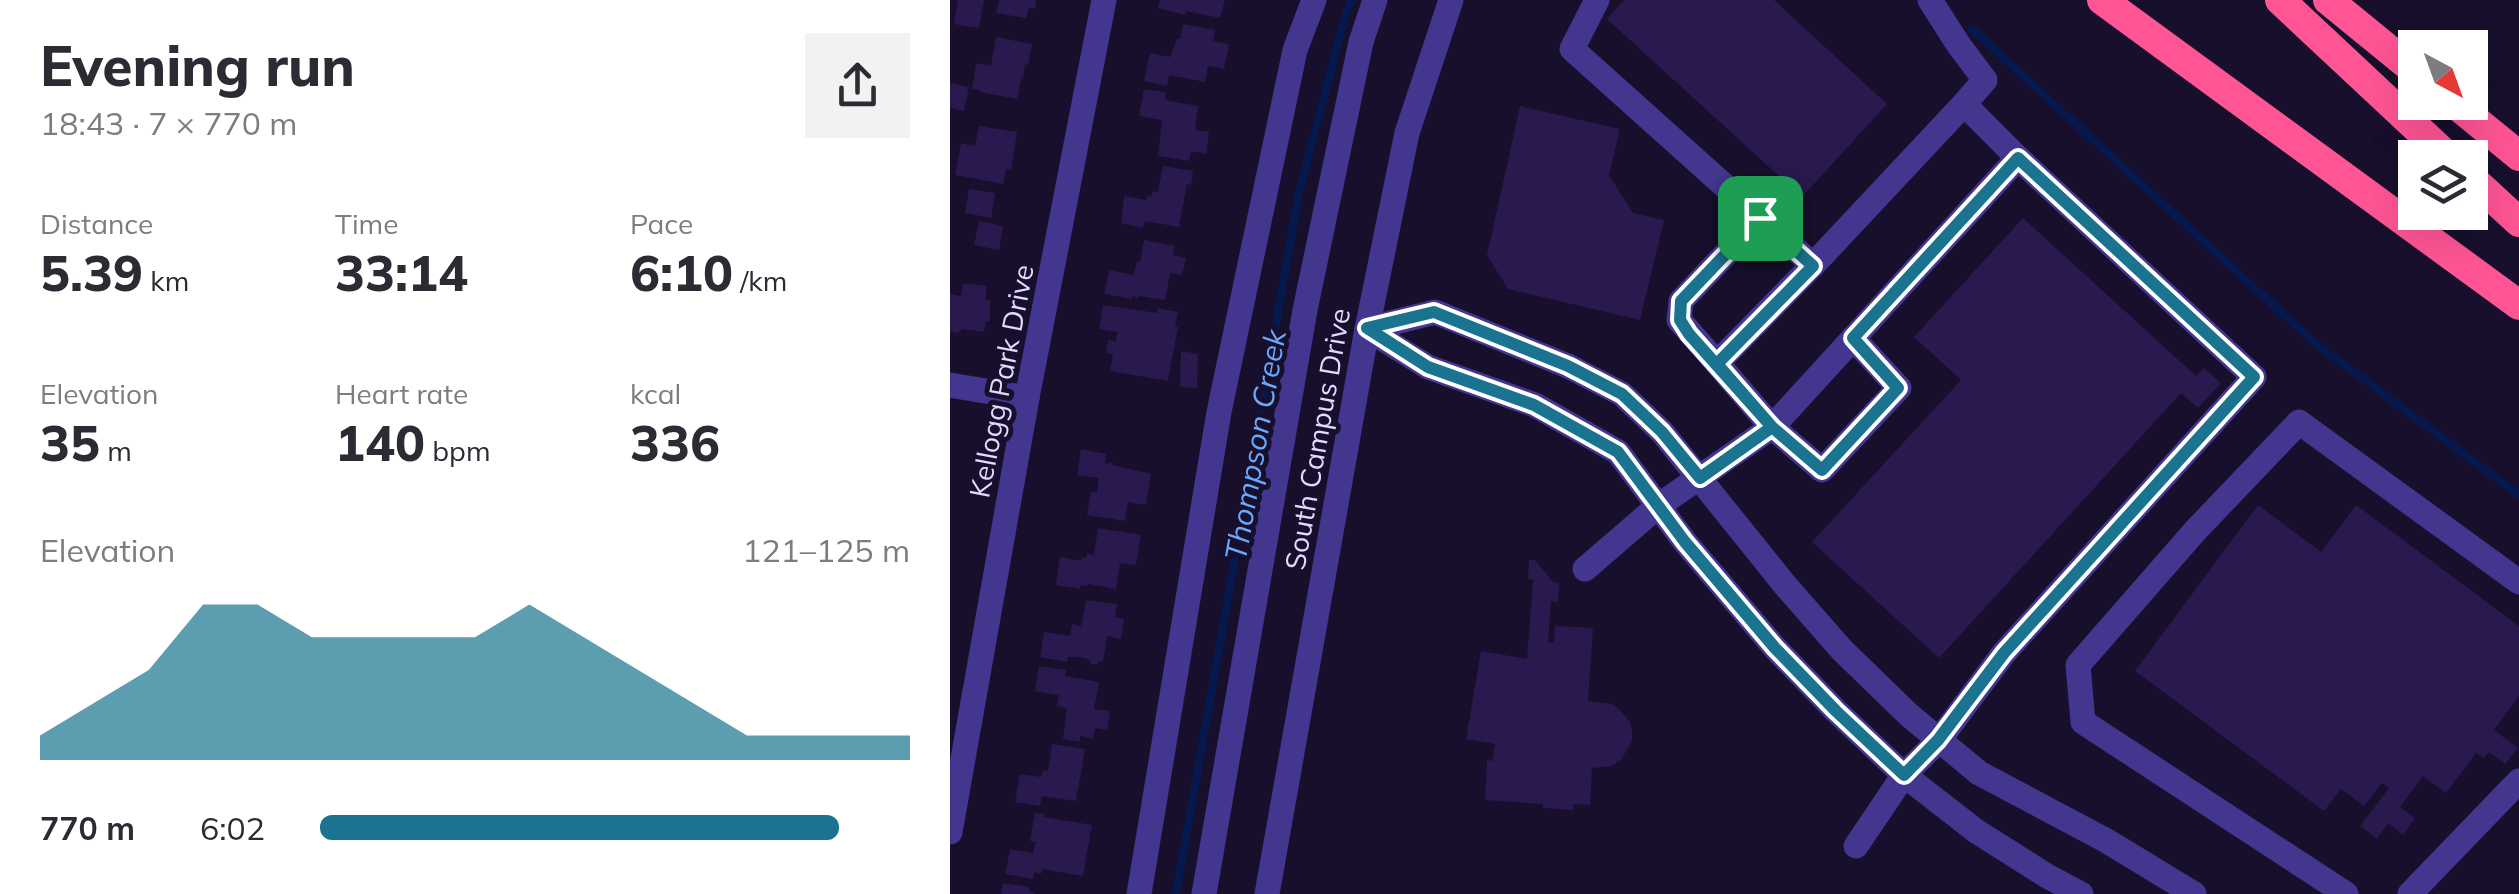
<!DOCTYPE html>
<html lang="en">
<head>
<meta charset="utf-8">
<style>
	body { margin:0; font-family:Mulish,sans-serif; background:#f2f2f3; color:#2b2b33; height:100vh; display:flex; flex-direction:column; font-size:38px; white-space:nowrap }
	* { box-sizing:border-box; margin:0 }
	p { font-size:32px; color:#7c7c81 }
	.icon { flex:none; width:55px; height:55px; fill:none; stroke:currentColor; stroke-width:2; stroke-linecap:round; stroke-linejoin:round }
	.map { position:relative; flex:1; overflow:hidden }
	.panel { display:flex; flex-direction:column; background:#fff; width:950px }
	.panel>* { flex:none }
	.needle { width:65px; rotate:139deg }
	.tools { position:absolute; left:1448px; top:30px; display:grid; gap:20px }
	.tools a { display:grid; place-items:center; width:90px; height:90px; border-radius:0px; background:#fff; box-shadow:0 10px 40px #0002; font-size:50px }
	.pin { position:absolute; display:grid; place-items:center; width:85px; height:85px; color:#fff; margin:-42px; border-radius:20px; box-shadow:0 5px 15px #0006 }
	.round { display:grid; place-items:center; flex:none; width:105px; height:105px; border-radius:0px; background:#f2f2f3 }
	.headline { display:flex; align-items:center; justify-content:space-between; height:170px; padding:0 40px }
	h1 { font-size:55px; font-weight:800; line-height:75px }
	.stats { display:grid; grid-template-columns:repeat(3,1fr); gap:15px; height:170px; padding:10px 40px }
	.stats div { display:grid; align-content:center }
	.stats b { font-size:50px; font-weight:800 }
	.stats small { font-size:28px; font-weight:400 }
	.stats p { font-size:28px }
	.chart { height:280px; padding:20px 40px }
	.chart p { display:flex; justify-content:space-between }
	.chart svg { width:100%; height:180px; margin-top:10px; fill:#1a748f; opacity:.7 }
	ul { padding:0 40px; list-style:none; font-size:32px }
	li { display:grid; grid-template-columns:160px 120px 1fr; align-items:center; height:75px }
	li i { height:25px; border-radius:12px; background:#1a748f }
	main { display:flex; flex:1; min-height:0 }
	.map>svg:first-child { display:block }
	.lines { fill:none; stroke-linecap:round; stroke-linejoin:round }
	.stream { stroke:#06194e; stroke-width:8 }
	.building { fill:#29194f }
	.minor { stroke:#42368f; stroke-width:25 }
	.highway { stroke:#ff5595; stroke-width:30 }
	.route-casing { stroke:#fff; stroke-width:20 }
	.route { stroke:#1a748f; stroke-width:12 }
	.labels { text-anchor:middle; dominant-baseline:central; stroke-width:10; stroke-linejoin:round; paint-order:stroke }
	.street-label { font-size:28px; fill:#e2daff; stroke:#170f2c }
	.water-label { font-size:30px; font-style:italic; fill:#68aaff; stroke:#170f2c }
</style>
</head>
<body>
<main>
<section class="panel">
<div class="headline"><div><h1>Evening run</h1><p>18:43 · 7 × 770 m</p></div><a class="round"><svg class="icon" aria-label="share" viewBox="0 0 24 24"><path d="M12 15V3M7 8l5-5 5 5M5 13v7h14v-7"/></svg></a></div>
<div class="stats">
<div><p>Distance</p><b>5.39<small> km</small></b></div>
<div><p>Time</p><b>33:14</b></div>
<div><p>Pace</p><b>6:10<small> /km</small></b></div>
</div>
<div class="stats">
<div><p>Elevation</p><b>35<small> m</small></b></div>
<div><p>Heart rate</p><b>140<small> bpm</small></b></div>
<div><p>kcal</p><b>336</b></div>
</div>
<div class="chart"><p><span>Elevation</span>121–125 m</p>
<svg viewBox="0 0 160 44" preserveAspectRatio="none"><path d="M0 44V38L10 30L20 22L30 6L40 6L50 14L60 14L70 14L80 14L90 6L100 14L110 22L120 30L130 38L140 38L150 38L160 38V44z"/></svg>
</div>
<ul>
<li><b>770 m</b>6:02<i style="width:88%"></i></li>
</ul>
</section>
<div class="map">
<svg width="1569" height="894" viewBox="0 0 1569 894">
	<rect width="100%" height="100%" fill="#170f2c"/>
	<g class="lines">
		<!-- stream -->
		<g class="stream">
			<polyline points="1022,29 1366,344 1569,495"/>
			<polyline points="226,894 348,198 393,23 401,0"/>
		</g>
	</g>
	<!-- building -->
	<g class="building">
		<polygon points="8,0 34,0 29,28 4,24"/>
		<polygon points="49,0 86,0 85,9 79,7 76,18 46,13"/>
		<polygon points="210,0 275,0 270,18 236,11 235,15 208,8"/>
		<polygon points="674,0 824,0 937,104 852,197 657,19"/>
		<polygon points="233,24 265,30 263,41 279,44 274,69 258,66 255,82 219,75 217,86 194,81 200,53 220,57 227,39 230,39"/>
		<polygon points="46,37 82,44 78,65 75,64 73,78 71,78 67,99 30,92 30,90 22,89 26,63 41,66"/>
		<polygon points="0,83 19,87 14,111 0,108"/>
		<polygon points="194,89 216,92 215,99 219,101 248,106 245,130 259,132 256,154 241,151 239,161 208,156 212,120 189,116"/>
		<polygon points="570,106 670,129 659,175 683,213 714,220 690,320 558,289 537,255"/>
		<polygon points="29,126 67,132 61,170 56,169 53,184 5,175 11,143 25,146"/>
		<polygon points="213,166 243,171 241,185 237,184 229,227 195,221 193,228 171,223 174,196 196,200 198,195 202,196 203,191 208,192"/>
		<polygon points="19,189 45,193 41,218 15,213"/>
		<polygon points="1073,218 1246,376 1254,368 1271,383 1248,408 1231,393 989,658 862,542 1011,380 964,337"/>
		<polygon points="29,221 53,226 49,250 24,245"/>
		<polygon points="194,240 225,246 223,255 236,258 232,275 220,273 215,300 189,296 188,298 182,296 182,299 154,294 159,270 184,275 187,261 190,262"/>
		<polygon points="13,283 37,286 35,300 40,300 40,317 39,322 36,321 34,332 13,329 7,333 0,332 0,294 11,296"/>
		<polygon points="153,305 207,313 208,308 228,312 225,326 228,327 218,381 160,371 163,354 156,353 158,340 166,341 167,332 149,329"/>
		<polygon points="231,351 248,354 247,388 230,387"/>
		<polygon points="131,449 156,454 155,464 163,462 162,465 201,474 196,505 178,502 175,521 137,515 141,491 147,492 149,478 127,475"/>
		<polygon points="1308,505 1371,552 1406,505 1569,626 1569,696 1544,730 1568,748 1555,764 1539,752 1534,758 1526,753 1496,793 1473,776 1450,807 1465,818 1453,835 1438,823 1427,839 1410,826 1439,788 1432,783 1414,806 1391,789 1374,811 1185,671"/>
		<polygon points="148,528 191,535 186,565 170,563 166,589 138,584 137,586 130,585 130,589 106,585 110,557 131,561 132,557 136,558 137,553 144,555"/>
		<polygon points="579,560 585,560 603,582 609,583 608,602 601,601 598,642 604,643 605,626 643,628 638,701 662,704 669,709 680,722 682,731 682,741 671,760 662,766 642,768 640,805 623,804 623,810 593,808 593,804 535,800 537,760 542,761 545,744 516,739 531,651 577,659 583,580 578,579"/>
		<polygon points="136,600 167,604 165,617 174,619 171,639 157,636 153,662 149,661 148,665 140,664 141,660 129,657 118,657 117,662 90,657 94,632 120,636 122,624 131,626"/>
		<polygon points="89,666 116,670 115,676 149,682 144,709 160,711 157,730 145,728 143,739 130,736 130,742 113,739 117,708 107,706 109,695 85,691"/>
		<polygon points="102,744 135,749 126,801 92,796 90,806 65,802 70,774 91,777 93,770 98,771"/>
		<polygon points="85,813 94,814 94,817 142,825 133,876 92,869 91,874 84,872 83,879 55,874 60,849 83,853 86,842 80,841"/>
		<polygon points="53,883 79,887 79,891 86,894 51,894"/>
	</g>
	<g class="lines">
		<!-- minor -->
		<g class="minor">
			<polyline points="647,0 622,49 863,265"/>
			<polyline points="417,329 485,312 618,366 672,394 712,432 835,585 892,650 959,715 1029,773 1157,841 1244,894"/>
			<polyline points="417,329 478,367 585,405 668,452 735,542 825,648 886,711 954,775 1026,831 1097,876 1131,894"/>
			<polyline points="903,338 949,388 872,470 822,427 1068,158 1014,104 1035,80 1008,44 980,0"/>
			<polyline points="767,363 729,320 731,301 810,218"/>
			<polyline points="0,385 77,398"/>
			<polyline points="635,569 708,506 822,427 767,363 863,265 1014,104"/>
			<polyline points="0,832 77,398 154,0"/>
			<polyline points="906,846 954,775 989,740 1054,653 1304,377 1068,158"/>
			<polyline points="189,894 269,412 345,50 364,0"/>
			<polyline points="254,894 355,310 411,42 425,0"/>
			<polyline points="317,894 417,329 457,133 501,0"/>
			<polyline points="1396,894 1133,722 1128,665 1245,531 1349,422 1569,582"/>
			<polyline points="1460,894 1569,781"/>
		</g>
		<!-- highway -->
		<g class="highway">
			<polyline points="1152,0 1569,305"/>
			<polyline points="1330,0 1499,158"/>
			<polyline points="1378,0 1465,71"/>
			<polyline points="1503,102 1569,156"/>
			<polyline points="1520,177 1569,222"/>
		</g>
	</g>
	<g class="lines">
		<!-- route casing -->
		<g class="route-casing">
			<polyline id="route" points="810,218 731,301 730,320 739,334 822,427 750,478 712,432 672,394 618,366 484,312 417,328 478,367 584,405 668,452 735,542 825,648 886,711 954,775 988,740 1054,653 1304,377 1068,158 903,338 948,388 872,470 822,427 767,364 863,266 810,218"/>
		</g>
		<!-- route -->
		<use href="#route" class="route"/>
	</g>
	<g class="labels">
		<!-- street labels -->
		<g class="street-label">
			<text transform="translate(51 381) rotate(-79)">Kellogg Park Drive</text>
			<text transform="translate(367 439) rotate(-80)">South Campus Drive</text>
		</g>
		<!-- water labels -->
		<g class="water-label">
			<text transform="translate(305 445) rotate(-80)">Thompson Creek</text>
		</g>
	</g>
</svg>
<div class="tools">
<a><svg class="needle" viewBox="-14 -14 28 28"><path d="M0-13l5 13h-10z" fill="#e53935"/><path d="M0 13l5-13h-10z" fill="#7c7c81"/></svg></a>
<a><svg class="icon" aria-label="layers" viewBox="0 0 24 24"><path d="M12 4l9 5-9 5-9-5zM3 14l9 5 9-5"/></svg></a>
</div>
<div class="pin" style="left:810px;top:218px;background:#1e9e55"><svg class="icon" aria-label="arrive" viewBox="0 0 24 24"><path d="M6 21V4h12l-3 4 3 4H6"/></svg></div>
</div>
</main>
</body>
</html>
